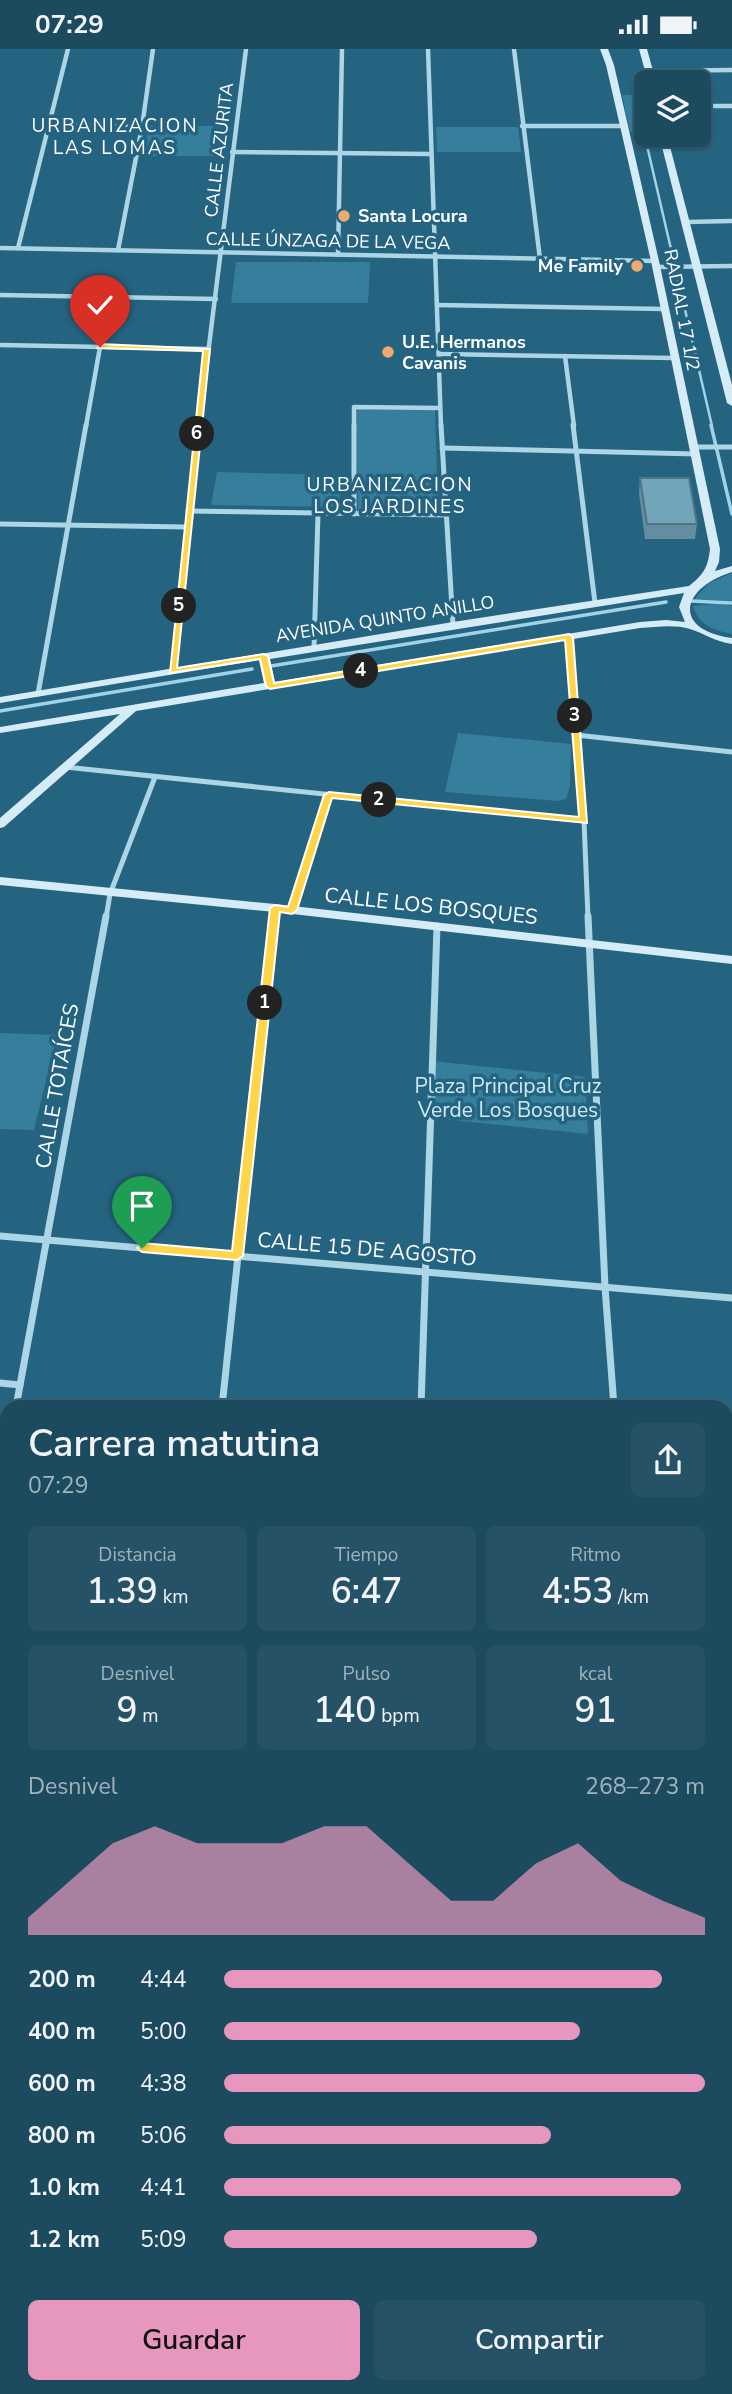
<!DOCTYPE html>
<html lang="es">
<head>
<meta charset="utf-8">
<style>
	body { margin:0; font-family:"Nunito Sans",sans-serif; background:#255266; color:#f1f3f6; height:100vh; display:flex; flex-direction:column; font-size:26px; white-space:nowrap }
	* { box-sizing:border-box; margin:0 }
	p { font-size:23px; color:#a0b3bd }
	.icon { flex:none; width:38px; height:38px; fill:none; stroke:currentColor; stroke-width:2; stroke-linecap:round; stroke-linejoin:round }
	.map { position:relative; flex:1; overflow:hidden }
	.details { position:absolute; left:0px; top:1351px; width:733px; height:994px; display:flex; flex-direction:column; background:#1c4b60; border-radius:21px 21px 0 0; box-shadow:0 2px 5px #0004,0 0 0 2px #3a6375 }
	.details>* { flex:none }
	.controls { position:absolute; left:634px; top:21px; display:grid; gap:14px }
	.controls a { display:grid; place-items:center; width:77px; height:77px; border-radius:10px; background:#1c4b60; box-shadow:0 2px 5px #0004,0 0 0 2px #3a6375; font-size:35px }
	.pin { position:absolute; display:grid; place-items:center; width:60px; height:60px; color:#fff; margin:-72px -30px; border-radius:50% 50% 50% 0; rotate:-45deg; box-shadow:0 0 7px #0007 }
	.pin .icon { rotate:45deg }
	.km { position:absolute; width:35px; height:35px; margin:-18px; border-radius:50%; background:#222; color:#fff; font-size:19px; line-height:35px; text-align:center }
	.round { display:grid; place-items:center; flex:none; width:74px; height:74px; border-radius:10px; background:#255266 }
	.headline { display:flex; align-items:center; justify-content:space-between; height:119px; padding:0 28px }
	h1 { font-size:38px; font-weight:600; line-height:52px }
	.metrics { display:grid; grid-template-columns:repeat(3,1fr); gap:10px; height:119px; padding:7px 28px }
	.metrics div { display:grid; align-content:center; border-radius:10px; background:#255266; text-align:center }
	.metrics b { font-size:35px; font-weight:600 }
	.metrics small { font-size:19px; font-weight:400 }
	.metrics p { font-size:19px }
	.chart { height:196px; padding:14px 28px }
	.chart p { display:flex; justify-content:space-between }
	.chart svg { width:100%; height:126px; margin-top:7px; fill:#e797bd; opacity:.7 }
	.action { display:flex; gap:14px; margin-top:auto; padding:14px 28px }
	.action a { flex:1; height:80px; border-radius:10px; background:#e797bd; color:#111; font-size:28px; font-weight:600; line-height:80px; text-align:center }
	.action a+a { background:#255266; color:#f1f3f6 }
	ul { padding:0 28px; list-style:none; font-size:23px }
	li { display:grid; grid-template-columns:112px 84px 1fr; align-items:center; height:52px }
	li i { height:18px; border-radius:9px; background:#e797bd }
	.status { display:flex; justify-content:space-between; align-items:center; height:49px; padding:0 35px; background:#1c4b60; direction:ltr }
	.status svg { height:19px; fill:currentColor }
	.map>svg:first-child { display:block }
	.green { fill:#357e9c }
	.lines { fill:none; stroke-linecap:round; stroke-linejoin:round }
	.stream-far2 { stroke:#a0d3e7; stroke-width:2.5 }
	.stream-far1 { stroke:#a0d3e7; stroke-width:3.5 }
	.stream { stroke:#a0d3e7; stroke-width:6 }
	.street-far3 { stroke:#acd5e6; stroke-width:4.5 }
	.street-far2 { stroke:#acd5e6; stroke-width:5 }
	.street-far1 { stroke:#acd5e6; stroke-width:7 }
	.street { stroke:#acd5e6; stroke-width:9 }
	.secondary { fill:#d5ecf6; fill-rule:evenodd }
	.highway { fill:#fff; fill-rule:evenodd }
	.wall { fill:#628ea0 }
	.building { fill:#72a5ba; stroke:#507482; stroke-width:2 }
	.route { fill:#ffd54a; stroke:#fff; stroke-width:2 }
	.poi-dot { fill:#f0aa70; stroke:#256480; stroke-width:2.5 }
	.labels { text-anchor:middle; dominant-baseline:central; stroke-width:7; stroke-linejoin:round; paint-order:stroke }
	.far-street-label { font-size:18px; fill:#fff; stroke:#256480 }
	.far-poi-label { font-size:18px; font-weight:bold; fill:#fff; stroke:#256480; text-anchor:start }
	.far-neighbourhood-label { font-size:19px; letter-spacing:2px; fill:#fff; stroke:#256480 }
	.street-label { font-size:21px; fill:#fff; stroke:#256480 }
	.park-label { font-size:21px; fill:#cfeaf5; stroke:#256480 }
</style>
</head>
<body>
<div class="status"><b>07:29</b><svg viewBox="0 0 49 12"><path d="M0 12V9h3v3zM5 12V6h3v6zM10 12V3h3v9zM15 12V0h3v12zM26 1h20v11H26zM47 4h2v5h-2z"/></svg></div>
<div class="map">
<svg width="732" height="2345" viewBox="0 0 732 2345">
	<rect width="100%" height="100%" fill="#256480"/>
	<!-- green -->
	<g class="green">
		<polygon points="622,46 646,46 646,82 630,83"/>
		<polygon points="149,77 226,77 222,107 143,107"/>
		<polygon points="436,78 518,78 521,103 437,103"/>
		<polygon points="236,213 370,213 368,254 231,254"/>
		<polygon points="359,360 435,361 438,460 431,463 358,462 356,362"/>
		<polygon points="217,423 342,426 339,458 211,456"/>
		<polygon points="732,524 732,552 694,551 709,534"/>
		<path d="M 718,555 L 732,557 L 732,585 C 714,581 699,577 693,557 Z"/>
		<polygon points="458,684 571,695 570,737 566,750 558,752 445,743"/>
		<polygon points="0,984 57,986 34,1081 0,1080"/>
		<polygon points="432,1012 585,1028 588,1085 431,1069"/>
	</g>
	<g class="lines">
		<!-- stream-far2 -->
		<polyline class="stream-far2" points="645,88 712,377"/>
		<!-- stream-far1 -->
		<g class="stream-far1">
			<polyline points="711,376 732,465"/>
			<polyline points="691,552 732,554"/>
			<polyline points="271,617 666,553"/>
			<polyline points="0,662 252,620"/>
		</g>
		<!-- stream -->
		<g class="stream">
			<polyline points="0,2307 7,2308"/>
			<polyline points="214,2338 252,2345"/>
		</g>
		<!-- street-far3 -->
		<g class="street-far3">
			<polyline points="428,0 441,377"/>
			<polyline points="514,0 540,210"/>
			<polyline points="649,22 732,21"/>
			<polyline points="698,57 732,57"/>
			<polyline points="51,76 142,78"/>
			<polyline points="522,77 624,77"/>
			<polyline points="232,103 431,105"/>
			<polyline points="686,173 732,172"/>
			<polyline points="0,199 655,212"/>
			<polyline points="18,199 68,0"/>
			<polyline points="118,201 142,78 153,0"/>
			<polyline points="338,206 342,0"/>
			<polyline points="656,218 732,217"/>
			<polyline points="0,246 216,250"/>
			<polyline points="437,256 664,260"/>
			<polyline points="0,296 207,300"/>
			<polyline points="440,305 673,309"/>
			<polyline points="565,307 574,377"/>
			<polyline points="86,377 100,298"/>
			<polyline points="199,377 246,0"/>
			<polyline points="354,377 354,358 440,359"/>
		</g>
		<!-- street-far2 -->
		<g class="street-far2">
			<polyline points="354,376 354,465"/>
			<polyline points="441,376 453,576"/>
			<polyline points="573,376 595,554"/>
			<polyline points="694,398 732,398"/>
			<polyline points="442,399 696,405"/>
			<polyline points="188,462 446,466"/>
			<polyline points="0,475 186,478"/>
			<polyline points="569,588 584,772 588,869"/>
			<polyline points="314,599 318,465"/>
			<polyline points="173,622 199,376"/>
			<polyline points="38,645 86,376"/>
			<polyline points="576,686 732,703"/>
			<polyline points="65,718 584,772"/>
			<polyline points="292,861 329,746"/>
			<polyline points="106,869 110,845 155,728"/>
			<polyline points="274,869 275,859"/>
		</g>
		<!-- street-far1 -->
		<g class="street-far1">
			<polyline points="588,867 605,1238 614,1358"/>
			<polyline points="0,1187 732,1249"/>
			<polyline points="0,1334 20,1336"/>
			<polyline points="16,1358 106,867"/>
			<polyline points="222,1358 274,867"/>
			<polyline points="421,1358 437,877"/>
			<polyline points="0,1441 7,1404"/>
		</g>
		<!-- street -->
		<g class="street">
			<polyline points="0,1716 7,1717"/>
			<polyline points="726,1792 732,1792"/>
			<polyline points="0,1954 7,1955"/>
			<polyline points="678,2338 678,2345"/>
		</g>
		<!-- secondary -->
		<g class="secondary">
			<path d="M 600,0 L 608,0 L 614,16 L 659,212 L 720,500 L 719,513 L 715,522 L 732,517 L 732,523 C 679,540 673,581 732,589 L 732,595 C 713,592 706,585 690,580 C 675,575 656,578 640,579 L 136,662 L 4,778 L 0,779 L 0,769 L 120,665 L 0,684 L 0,678 L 264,634 L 259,611 L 0,654 L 0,648 L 453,573 L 689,537 C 703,526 708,519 710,500 L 651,212 L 606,16 ZM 684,544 L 679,558 L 685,573 L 666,571 L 640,573 L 275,633 L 270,610 Z"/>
			<polygon points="639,0 647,0 656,33 648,33"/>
			<polygon points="659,86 667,86 732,336 732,357 727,354"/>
			<polygon points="0,828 275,855 732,907 732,915 275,863 0,836"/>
		</g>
		<!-- highway -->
		<g class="highway">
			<polygon points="0,2225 7,2226 7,2256 0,2255"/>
			<polygon points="558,2338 622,2338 625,2345 561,2345"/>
		</g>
	</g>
	<!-- wall -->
	<polygon class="wall" points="640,429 697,475 695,490 645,490 639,444"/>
	<!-- building -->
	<polygon class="building" points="640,429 689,429 697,475 647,475"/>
	<!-- route -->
	<polygon class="route" points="100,295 210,300 177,619 264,605 268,607 274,634 569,585 573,588 587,774 332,749 297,861 292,865 280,863 243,1207 237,1211 142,1203 137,1199 142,1194 232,1202 270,859 275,856 288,858 324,746 329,743 579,768 565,591 270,640 266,637 260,610 170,624 203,302 97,299"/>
	<!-- markers -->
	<g class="poi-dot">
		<circle cx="344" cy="167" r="7"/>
		<circle cx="637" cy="217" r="7"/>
		<circle cx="388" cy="303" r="7"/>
	</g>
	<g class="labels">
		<!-- far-street labels -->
		<g class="far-street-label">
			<text transform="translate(219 101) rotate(-83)">CALLE AZURITA</text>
			<text transform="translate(328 192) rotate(1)">CALLE ÚNZAGA DE LA VEGA</text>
			<text transform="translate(682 261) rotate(79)">RADIAL 17 1/2</text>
			<text transform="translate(385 570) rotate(-9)">AVENIDA QUINTO ANILLO</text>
		</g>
		<!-- far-poi labels -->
		<g class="far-poi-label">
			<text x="358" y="167">Santa Locura</text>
			<text x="623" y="217" text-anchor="end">Me Family</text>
			<text x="402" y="293">U.E. Hermanos<tspan x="402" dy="21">Cavanis</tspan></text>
		</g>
		<!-- far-neighbourhood labels -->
		<g class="far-neighbourhood-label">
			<text x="115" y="77">URBANIZACION<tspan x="115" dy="22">LAS LOMAS</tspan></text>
			<text x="390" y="436">URBANIZACION<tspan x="390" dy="22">LOS JARDINES</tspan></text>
		</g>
		<!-- street labels -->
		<g class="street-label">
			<text transform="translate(431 857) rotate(6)">CALLE LOS BOSQUES</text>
			<text transform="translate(57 1037) rotate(-80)">CALLE TOTAÍCES</text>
			<text transform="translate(367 1200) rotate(5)">CALLE 15 DE AGOSTO</text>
		</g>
		<!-- park labels -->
		<g class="park-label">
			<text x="508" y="1037">Plaza Principal Cruz<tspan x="508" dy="24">Verde Los Bosques</tspan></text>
		</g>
	</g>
</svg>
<div class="controls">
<a><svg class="icon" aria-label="layers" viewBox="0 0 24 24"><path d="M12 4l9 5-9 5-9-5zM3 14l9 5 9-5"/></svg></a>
</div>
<div class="pin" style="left:142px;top:1199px;background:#1e9e55"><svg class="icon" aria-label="arrive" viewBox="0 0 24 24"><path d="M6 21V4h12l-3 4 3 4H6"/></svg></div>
<div class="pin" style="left:100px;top:298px;background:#d93025"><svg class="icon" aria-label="check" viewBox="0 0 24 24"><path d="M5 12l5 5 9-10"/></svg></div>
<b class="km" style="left:265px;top:954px">1</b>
<b class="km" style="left:379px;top:751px">2</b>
<b class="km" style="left:575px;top:667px">3</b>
<b class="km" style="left:361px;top:622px">4</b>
<b class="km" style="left:179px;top:557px">5</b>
<b class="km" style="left:197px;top:385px">6</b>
<section class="details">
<div class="headline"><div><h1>Carrera matutina</h1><p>07:29</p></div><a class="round"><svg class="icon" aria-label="share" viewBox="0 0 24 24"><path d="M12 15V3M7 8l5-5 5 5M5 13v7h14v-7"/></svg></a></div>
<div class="metrics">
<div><p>Distancia</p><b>1.39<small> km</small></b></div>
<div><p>Tiempo</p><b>6:47</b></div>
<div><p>Ritmo</p><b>4:53<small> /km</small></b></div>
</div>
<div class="metrics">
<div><p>Desnivel</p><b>9<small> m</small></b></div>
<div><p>Pulso</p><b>140<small> bpm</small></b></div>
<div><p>kcal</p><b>91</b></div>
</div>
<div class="chart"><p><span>Desnivel</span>268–273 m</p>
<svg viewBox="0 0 160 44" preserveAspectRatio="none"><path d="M0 44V38L10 25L20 12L30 6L40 12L50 12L60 12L70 6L80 6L90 19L100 32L110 32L120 19L130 12L140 25L150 32L160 38V44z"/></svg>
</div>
<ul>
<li><b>200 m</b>4:44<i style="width:91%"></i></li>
<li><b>400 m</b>5:00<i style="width:74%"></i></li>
<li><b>600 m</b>4:38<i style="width:100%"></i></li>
<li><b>800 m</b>5:06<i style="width:68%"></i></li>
<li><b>1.0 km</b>4:41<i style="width:95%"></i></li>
<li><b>1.2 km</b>5:09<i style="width:65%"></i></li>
</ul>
<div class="action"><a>Guardar</a><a>Compartir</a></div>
</section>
</div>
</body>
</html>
